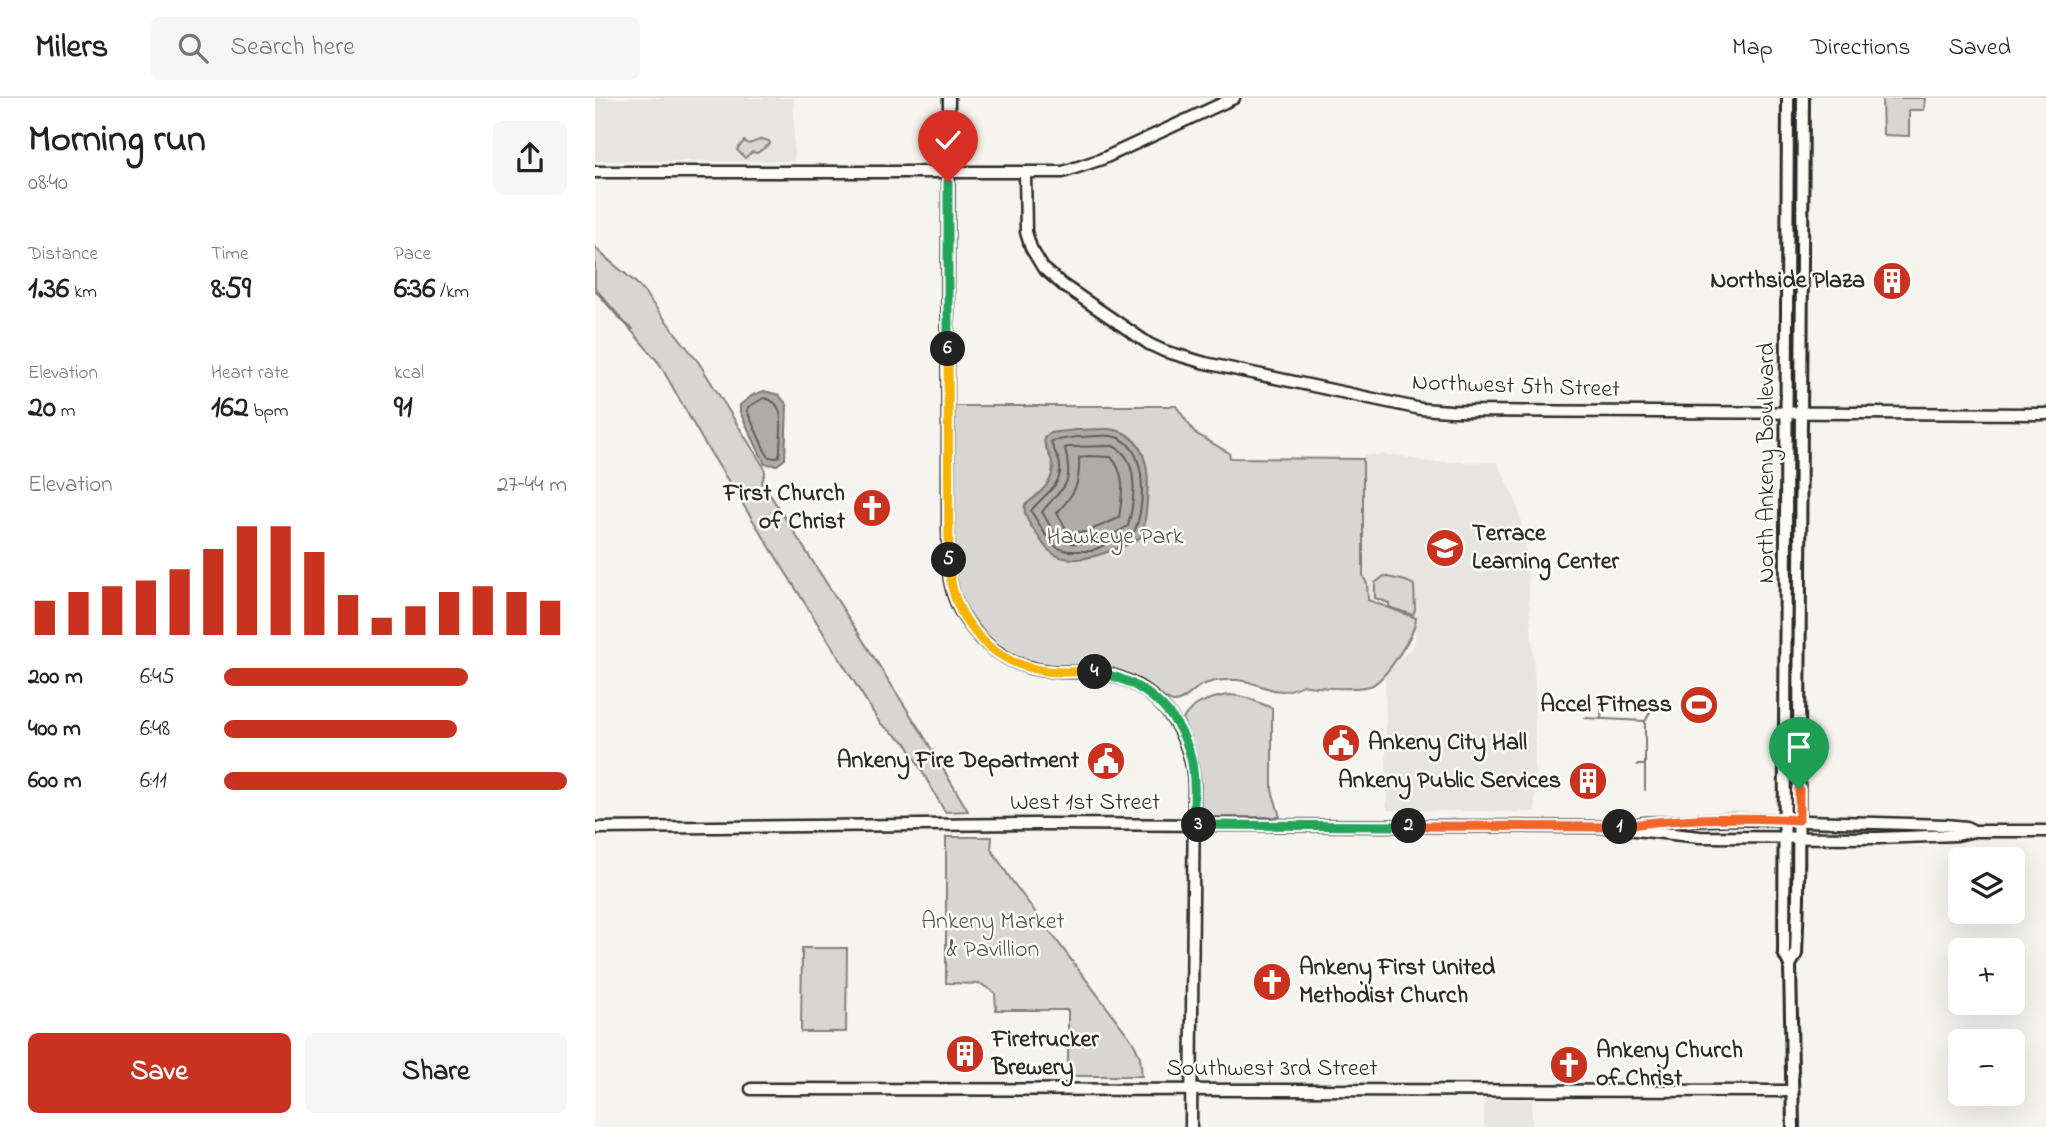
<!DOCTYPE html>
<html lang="en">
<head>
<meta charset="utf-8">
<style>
	body { margin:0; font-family:"Indie Flower",sans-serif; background:#f6f6f6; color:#222; height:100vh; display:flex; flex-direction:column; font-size:26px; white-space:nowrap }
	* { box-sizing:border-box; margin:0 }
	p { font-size:23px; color:#767676 }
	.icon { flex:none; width:38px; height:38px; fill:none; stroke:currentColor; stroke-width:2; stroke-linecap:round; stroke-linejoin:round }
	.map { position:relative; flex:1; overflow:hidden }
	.details { display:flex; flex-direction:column; background:#fff; width:595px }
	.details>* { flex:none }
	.buttons { position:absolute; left:1353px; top:749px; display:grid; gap:14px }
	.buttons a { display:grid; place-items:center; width:77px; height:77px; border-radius:10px; background:#fff; box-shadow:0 7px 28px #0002; font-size:35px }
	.pin { position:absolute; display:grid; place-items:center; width:60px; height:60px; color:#fff; margin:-72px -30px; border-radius:50% 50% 50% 0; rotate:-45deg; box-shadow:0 0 7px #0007 }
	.pin .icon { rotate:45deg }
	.km { position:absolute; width:35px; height:35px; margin:-18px; border-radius:50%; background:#222; color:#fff; font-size:19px; line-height:35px; text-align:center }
	.round { display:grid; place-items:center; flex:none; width:74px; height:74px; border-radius:10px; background:#f6f6f6 }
	.overview { display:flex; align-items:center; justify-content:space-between; height:119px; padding:0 28px }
	h1 { font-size:38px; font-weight:700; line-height:52px }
	.stats { display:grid; grid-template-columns:repeat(3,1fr); gap:10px; height:119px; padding:7px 28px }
	.stats div { display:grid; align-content:center }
	.stats b { font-size:30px; font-weight:700 }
	.stats small { font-size:19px; font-weight:400 }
	.stats p { font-size:19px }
	.chart { height:196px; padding:14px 28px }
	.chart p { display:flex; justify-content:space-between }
	.chart svg { width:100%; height:126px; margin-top:7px; stroke:#c8321e; stroke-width:6 }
	.cta { display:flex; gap:14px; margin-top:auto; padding:14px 28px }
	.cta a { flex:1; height:80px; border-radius:10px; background:#c8321e; color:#fff; font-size:28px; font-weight:700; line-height:80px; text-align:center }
	.cta a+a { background:#f6f6f6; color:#222 }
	ul { padding:0 28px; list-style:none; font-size:23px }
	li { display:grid; grid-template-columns:112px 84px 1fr; align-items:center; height:52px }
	li i { height:18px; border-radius:9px; background:#c8321e }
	header { display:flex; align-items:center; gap:42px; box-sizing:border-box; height:98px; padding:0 35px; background:#fff; border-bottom:2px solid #e0e0e0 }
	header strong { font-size:33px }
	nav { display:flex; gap:38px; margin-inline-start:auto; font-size:24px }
	.search { width:490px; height:63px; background:#f6f6f6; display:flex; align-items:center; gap:18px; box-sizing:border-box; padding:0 24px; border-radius:10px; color:#767676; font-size:26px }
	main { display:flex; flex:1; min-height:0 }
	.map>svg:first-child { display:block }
	.built { fill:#e6e5e0 }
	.green { fill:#d7d6d2; stroke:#81807e; stroke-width:2 }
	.water { fill:#adaca9; stroke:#797877; stroke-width:2 }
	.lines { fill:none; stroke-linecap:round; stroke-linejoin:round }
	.shore { stroke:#5f5f5d; stroke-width:2 }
	.stream { stroke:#797877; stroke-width:2 }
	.secondary-casing { stroke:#2b2b2b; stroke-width:15 }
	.primary-casing { stroke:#2b2b2b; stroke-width:16 }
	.secondary { stroke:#fdfcf7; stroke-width:10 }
	.primary { stroke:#fdfcf7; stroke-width:10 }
	.split-1-casing { stroke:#fff; stroke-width:14 }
	.split-2-casing { stroke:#fff; stroke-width:14 }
	.split-3-casing { stroke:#fff; stroke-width:14 }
	.split-4-casing { stroke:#fff; stroke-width:14 }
	.split-5-casing { stroke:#fff; stroke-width:14 }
	.split-6-casing { stroke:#fff; stroke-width:14 }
	.split-7-casing { stroke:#fff; stroke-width:14 }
	.split-1 { stroke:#f0652b; stroke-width:9 }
	.split-2 { stroke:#f0652b; stroke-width:9 }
	.split-3 { stroke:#22a559; stroke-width:9 }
	.split-4 { stroke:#22a559; stroke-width:9 }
	.split-5 { stroke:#f5b400; stroke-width:9 }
	.split-6 { stroke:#f5b400; stroke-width:9 }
	.split-7 { stroke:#22a559; stroke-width:9 }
	.labels { text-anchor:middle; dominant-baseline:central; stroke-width:5; stroke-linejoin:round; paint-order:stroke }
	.poi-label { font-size:24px; font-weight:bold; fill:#2b2b2b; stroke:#fdfcf7; text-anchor:end }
	.street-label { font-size:24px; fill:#2b2b2b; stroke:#fdfcf7 }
	.park-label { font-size:24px; fill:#565655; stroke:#fdfcf7 }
</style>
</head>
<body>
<header>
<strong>Milers</strong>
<div class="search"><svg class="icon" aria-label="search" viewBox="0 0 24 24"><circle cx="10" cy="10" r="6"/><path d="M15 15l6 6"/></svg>Search here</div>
<nav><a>Map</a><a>Directions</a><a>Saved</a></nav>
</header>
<main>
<section class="details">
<div class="overview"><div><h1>Morning run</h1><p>08:40</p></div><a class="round"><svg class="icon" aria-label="share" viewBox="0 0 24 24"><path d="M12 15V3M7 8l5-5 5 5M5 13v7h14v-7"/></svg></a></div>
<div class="stats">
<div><p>Distance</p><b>1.36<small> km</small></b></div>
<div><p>Time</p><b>8:59</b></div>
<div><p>Pace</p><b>6:36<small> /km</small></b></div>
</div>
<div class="stats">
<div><p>Elevation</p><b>20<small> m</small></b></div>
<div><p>Heart rate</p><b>162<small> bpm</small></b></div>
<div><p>kcal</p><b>91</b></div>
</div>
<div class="chart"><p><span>Elevation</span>27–44 m</p>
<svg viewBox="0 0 160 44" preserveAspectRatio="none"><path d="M5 44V32M15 44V29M25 44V27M35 44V25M45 44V21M55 44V14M65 44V6M75 44V6M85 44V15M95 44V30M105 44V38M115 44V34M125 44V29M135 44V27M145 44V29M155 44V32"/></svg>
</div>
<ul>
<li><b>200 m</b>6:45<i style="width:71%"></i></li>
<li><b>400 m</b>6:48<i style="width:68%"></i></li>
<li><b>600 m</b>6:11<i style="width:100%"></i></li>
</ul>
<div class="cta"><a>Save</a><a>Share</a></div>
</section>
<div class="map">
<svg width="1451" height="1029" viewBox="0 0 1451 1029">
	<rect width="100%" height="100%" fill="#f5f4ef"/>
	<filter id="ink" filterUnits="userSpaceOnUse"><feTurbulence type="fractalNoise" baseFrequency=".0143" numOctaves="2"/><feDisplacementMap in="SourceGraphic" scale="14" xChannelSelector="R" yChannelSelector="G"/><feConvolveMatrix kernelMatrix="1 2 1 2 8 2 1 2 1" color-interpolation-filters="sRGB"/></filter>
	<g filter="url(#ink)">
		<!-- built -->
		<g class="built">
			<rect x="0" y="0" width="199" height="63"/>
			<polygon points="769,357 801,357 833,364 902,364 912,385 921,403 930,441 940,585 940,714 792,712 790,575 820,547 820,517 769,498"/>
			<polygon points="889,1001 937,1002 937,1029 889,1029"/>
		</g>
		<!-- green -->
		<g class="green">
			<polygon points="1287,0 1330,0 1329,12 1314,12 1314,38 1288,37"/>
			<polygon points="167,41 174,43 175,46 162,55 157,54 150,60 142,52 149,43 154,46"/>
			<path d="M 0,149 C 16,168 42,180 54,201 L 104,265 L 169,369 L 170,375 L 167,384 L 327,635 L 373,713 L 350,714 L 311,645 L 285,625 L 107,341 L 64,265 L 0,190 Z"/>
			<path d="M 358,308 L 581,308 L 600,335 L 634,355 L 635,360 L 768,361 L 768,478 L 772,486 L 773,502 L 821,520 C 821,535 789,584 775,588 C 758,592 724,590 707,587 C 681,602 668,584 642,582 C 630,581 616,583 605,588 C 598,592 589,604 579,604 C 571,604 537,578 524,573 C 504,567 485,569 466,569 C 411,569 373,531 360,481 Z"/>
			<path d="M 789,478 C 801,482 807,480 819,487 L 820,512 L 818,517 L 794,509 L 794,505 L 780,500 L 780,485 Z"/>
			<path d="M 635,597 L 650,599 L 677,610 L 677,692 L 685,719 L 613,719 L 605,713 L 602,662 L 588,621 C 597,605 617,599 635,597 Z"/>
			<polygon points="351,739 397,739 396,751 417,783 538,944 545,959 547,978 473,978 473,912 401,912 400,895 386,886 351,885"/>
			<polygon points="207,850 252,850 251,934 206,934"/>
		</g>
		<!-- water -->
		<g class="water">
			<polygon points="169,293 184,297 192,307 190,361 182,367 170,366 145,314 145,307 158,297"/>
			<path d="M 481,332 C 495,332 516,328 529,335 C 557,350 554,388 551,413 C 550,422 550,433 545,439 C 539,446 528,448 520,451 C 498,460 463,471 447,444 C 441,433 427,421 430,407 C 444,396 464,381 456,361 C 453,353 449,349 449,340 L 455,335 Z"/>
		</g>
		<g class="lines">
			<!-- shore -->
			<g class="shore">
				<path d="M 169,300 C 193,304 185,333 185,352 L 184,358 L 180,360 L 174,359 L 170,353 L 152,313 L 153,309 Z"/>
				<path d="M 482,339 C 494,339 515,335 526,341 C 553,356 550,411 539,434 L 496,453 L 473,453 L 463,450 L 455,444 L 436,413 C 447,397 471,387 464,363 C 462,356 457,350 456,343 Z"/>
				<path d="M 518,348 C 546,360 539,405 533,428 C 518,437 476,455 462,439 C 457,432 452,422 447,414 C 469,386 479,390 470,350 L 473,349 Z"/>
				<path d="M 494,358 L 516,359 C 532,377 527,397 524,420 L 491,434 L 473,434 L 462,415 C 480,395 485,387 484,360 Z"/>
			</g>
			<!-- stream -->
			<g class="stream">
				<polyline points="0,192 26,222 38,231"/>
				<polyline points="989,620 1050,623 1050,692"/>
				<polyline points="1006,620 1007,610"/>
				<polyline points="1051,622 1057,610"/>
				<polyline points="1042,667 1050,667"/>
			</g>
			<!-- secondary casing -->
			<g class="secondary-casing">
				<g id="secondary">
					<path d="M 354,0 C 353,111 352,223 353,334 C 353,366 353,398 353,430 C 354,447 352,465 355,482 C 358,500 366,517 377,530 C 395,554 423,570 453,573 C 471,575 489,573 506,575 C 562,584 597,634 599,688 L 596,1029"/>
					<polyline points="0,74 468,74 507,61 639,0"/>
					<polyline points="430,75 431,134 436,150 448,170 468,187 554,246 569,253 610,265 826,311 855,313 1451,316"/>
					<polyline points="1032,728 1050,725 1137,721 1350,727 1371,729 1379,733"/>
					<polyline points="0,730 444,726 1013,729 1105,739 1283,740 1362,737 1379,733 1451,733"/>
					<polyline points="156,991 1198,993"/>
				</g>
			</g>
			<!-- primary casing -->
			<g class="primary-casing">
				<g id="primary">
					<polyline points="1193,0 1189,855 1195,867 1198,1029"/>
					<polyline points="1195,867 1201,856 1203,800 1208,0"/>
				</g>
			</g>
			<!-- secondary -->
			<use href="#secondary" class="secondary"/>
			<!-- primary -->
			<use href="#primary" class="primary"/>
		</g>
	</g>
	<g class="lines" filter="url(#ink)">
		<!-- split-1 casing -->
		<g class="split-1-casing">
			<path id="split-1" d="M 1025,729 C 1082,719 1145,719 1204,722 L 1204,691"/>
		</g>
		<!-- split-2 casing -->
		<g class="split-2-casing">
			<polyline id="split-2" points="814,728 1025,729"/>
		</g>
		<!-- split-3 casing -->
		<g class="split-3-casing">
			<polyline id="split-3" points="604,727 814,728"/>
		</g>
		<!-- split-4 casing -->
		<g class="split-4-casing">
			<path id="split-4" d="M 500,574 C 546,581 585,614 596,660 C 601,682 599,705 598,726 L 604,727"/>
		</g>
		<!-- split-5 casing -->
		<g class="split-5-casing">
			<path id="split-5" d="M 354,462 C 354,518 395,566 451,573 C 467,575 483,573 500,574"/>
		</g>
		<!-- split-6 casing -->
		<g class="split-6-casing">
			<polyline id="split-6" points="353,251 354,462"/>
		</g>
		<!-- split-7 casing -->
		<g class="split-7-casing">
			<polyline id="split-7" points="353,251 353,84"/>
		</g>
		<!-- split-1 -->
		<use href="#split-1" class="split-1"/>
		<!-- split-2 -->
		<use href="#split-2" class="split-2"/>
		<!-- split-3 -->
		<use href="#split-3" class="split-3"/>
		<!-- split-4 -->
		<use href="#split-4" class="split-4"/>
		<!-- split-5 -->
		<use href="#split-5" class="split-5"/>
		<!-- split-6 -->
		<use href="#split-6" class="split-6"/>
		<!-- split-7 -->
		<use href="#split-7" class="split-7"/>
	</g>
	<!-- icons -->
	<defs>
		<g id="building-disc" transform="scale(2.0125)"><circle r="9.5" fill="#c8321e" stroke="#fdfcf7"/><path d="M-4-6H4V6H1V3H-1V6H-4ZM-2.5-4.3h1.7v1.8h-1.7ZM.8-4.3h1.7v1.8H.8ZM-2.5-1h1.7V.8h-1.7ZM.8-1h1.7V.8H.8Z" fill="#fff"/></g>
		<g id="church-disc" transform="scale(2.0125)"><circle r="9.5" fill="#c8321e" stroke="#fdfcf7"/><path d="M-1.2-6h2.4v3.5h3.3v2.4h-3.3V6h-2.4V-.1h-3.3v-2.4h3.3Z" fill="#fff"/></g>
		<g id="school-disc" transform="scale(2.0125)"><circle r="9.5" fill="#c8321e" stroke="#fdfcf7"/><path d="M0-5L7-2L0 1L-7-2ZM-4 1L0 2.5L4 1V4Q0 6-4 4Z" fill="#fff"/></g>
		<g id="stadium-disc" transform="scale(2.0125)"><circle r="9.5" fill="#c8321e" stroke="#fdfcf7"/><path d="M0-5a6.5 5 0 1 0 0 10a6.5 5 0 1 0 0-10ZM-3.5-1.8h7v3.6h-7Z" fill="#fff"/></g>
		<g id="civic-disc" transform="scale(2.0125)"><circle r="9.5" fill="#c8321e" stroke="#fdfcf7"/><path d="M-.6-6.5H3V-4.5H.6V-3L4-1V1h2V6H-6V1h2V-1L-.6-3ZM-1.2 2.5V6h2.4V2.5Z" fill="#fff"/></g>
	</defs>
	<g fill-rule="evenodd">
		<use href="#building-disc" x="1297" y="183"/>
		<use href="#church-disc" x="277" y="410"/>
		<use href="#school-disc" x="850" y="450"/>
		<use href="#stadium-disc" x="1104" y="607"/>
		<use href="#civic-disc" x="746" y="645"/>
		<use href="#civic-disc" x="511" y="663"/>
		<use href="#building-disc" x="993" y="683"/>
		<use href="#church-disc" x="677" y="884"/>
		<use href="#building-disc" x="370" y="956"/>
		<use href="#church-disc" x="974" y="967"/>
	</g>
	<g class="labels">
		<!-- poi labels -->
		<g class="poi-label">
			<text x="1270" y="183">Northside Plaza</text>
			<text x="250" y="396">First Church<tspan x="250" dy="28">of Christ</tspan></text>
			<text x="877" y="436" text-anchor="start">Terrace<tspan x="877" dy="28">Learning Center</tspan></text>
			<text x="1077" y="607">Accel Fitness</text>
			<text x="773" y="645" text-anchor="start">Ankeny City Hall</text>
			<text x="484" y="663">Ankeny Fire Department</text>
			<text x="966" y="683">Ankeny Public Services</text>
			<text x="704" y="870" text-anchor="start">Ankeny First United<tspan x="704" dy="28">Methodist Church</tspan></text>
			<text x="397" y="942" text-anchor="start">Firetrucker<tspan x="397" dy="28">Brewery</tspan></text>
			<text x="1001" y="953" text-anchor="start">Ankeny Church<tspan x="1001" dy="28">of Christ</tspan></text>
		</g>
		<!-- street labels -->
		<g class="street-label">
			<text transform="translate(921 289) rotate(2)">Northwest 5th Street</text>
			<text transform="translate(1172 365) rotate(-90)">North Ankeny Boulevard</text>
			<text x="490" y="705">West 1st Street</text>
			<text x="677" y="971">Southwest 3rd Street</text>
		</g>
		<!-- park labels -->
		<g class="park-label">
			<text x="520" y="439">Hawkeye Park</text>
			<text x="398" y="824">Ankeny Market<tspan x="398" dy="28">&amp; Pavillion</tspan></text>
		</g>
	</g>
</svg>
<div class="buttons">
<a><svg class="icon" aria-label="layers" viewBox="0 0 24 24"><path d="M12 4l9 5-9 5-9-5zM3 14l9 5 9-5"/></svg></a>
<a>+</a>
<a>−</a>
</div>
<div class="pin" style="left:1204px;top:691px;background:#1e9e55"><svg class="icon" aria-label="arrive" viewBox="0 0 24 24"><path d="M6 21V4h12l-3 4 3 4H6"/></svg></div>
<div class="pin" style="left:353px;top:84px;background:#d93025"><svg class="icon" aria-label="check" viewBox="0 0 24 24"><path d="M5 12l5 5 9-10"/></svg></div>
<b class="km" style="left:1025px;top:729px">1</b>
<b class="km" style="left:814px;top:728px">2</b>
<b class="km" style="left:604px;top:727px">3</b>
<b class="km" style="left:500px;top:574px">4</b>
<b class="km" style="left:354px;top:462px">5</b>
<b class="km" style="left:353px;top:251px">6</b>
</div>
</main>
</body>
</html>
